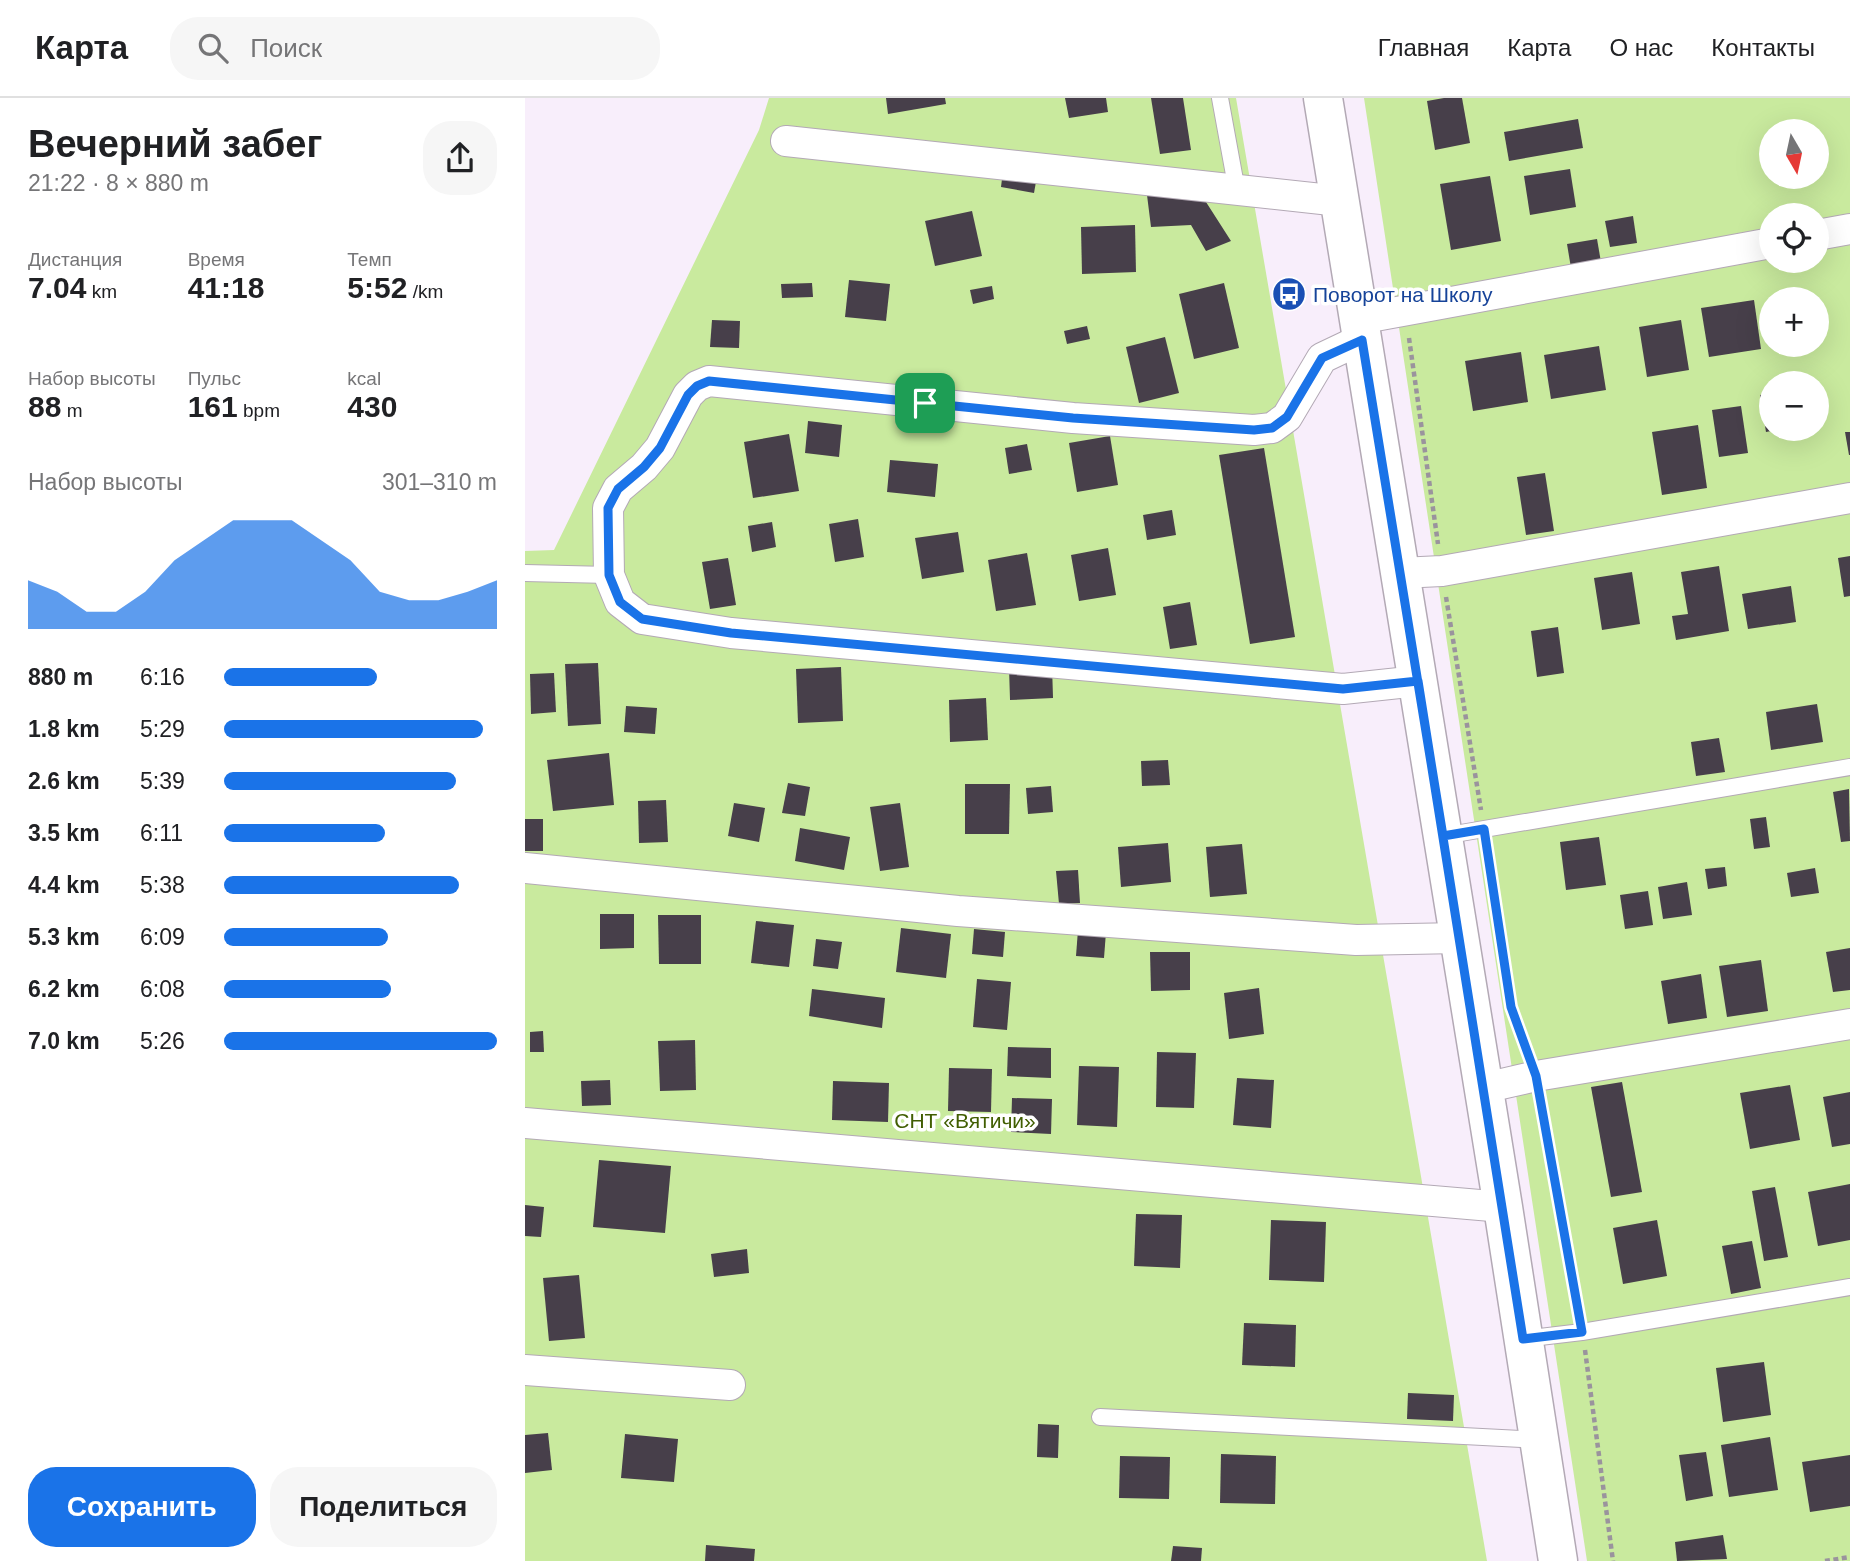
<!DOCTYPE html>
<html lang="ru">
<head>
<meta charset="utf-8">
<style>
	body { margin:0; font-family:Helvetica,sans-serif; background:#f6f6f6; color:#202124; height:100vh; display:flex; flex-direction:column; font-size:26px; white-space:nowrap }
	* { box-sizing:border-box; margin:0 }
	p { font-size:23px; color:#757577 }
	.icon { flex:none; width:38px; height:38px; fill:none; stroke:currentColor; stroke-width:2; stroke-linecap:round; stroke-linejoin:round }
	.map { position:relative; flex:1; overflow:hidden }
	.sheet { display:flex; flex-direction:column; background:#fff; width:525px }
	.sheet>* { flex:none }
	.needle { width:46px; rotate:171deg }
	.fabs { position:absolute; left:1234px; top:21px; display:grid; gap:14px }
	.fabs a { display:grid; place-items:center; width:70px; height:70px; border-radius:50%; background:#fff; box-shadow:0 7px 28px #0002; font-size:35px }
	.pin { position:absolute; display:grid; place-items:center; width:60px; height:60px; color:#fff; margin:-30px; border-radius:14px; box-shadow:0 4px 10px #0006 }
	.round { display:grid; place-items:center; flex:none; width:74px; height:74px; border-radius:28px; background:#f6f6f6 }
	.headline { display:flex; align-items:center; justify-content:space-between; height:119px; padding:0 28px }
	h1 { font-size:38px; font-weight:600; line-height:52px }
	.stats { display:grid; grid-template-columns:repeat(3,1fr); gap:10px; height:119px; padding:7px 28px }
	.stats div { display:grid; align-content:center }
	.stats b { font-size:30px; font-weight:600 }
	.stats small { font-size:19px; font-weight:400 }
	.stats p { font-size:19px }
	.chart { height:196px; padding:14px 28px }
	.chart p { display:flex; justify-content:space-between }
	.chart svg { width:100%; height:126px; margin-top:7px; fill:#1a73e8; opacity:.7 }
	.primary-button { display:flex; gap:14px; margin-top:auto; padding:14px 28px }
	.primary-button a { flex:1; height:80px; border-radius:28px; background:#1a73e8; color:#fff; font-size:28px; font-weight:600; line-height:80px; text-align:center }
	.primary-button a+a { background:#f6f6f6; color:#202124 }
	ul { padding:0 28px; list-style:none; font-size:23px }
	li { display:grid; grid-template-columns:112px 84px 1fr; align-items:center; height:52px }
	li i { height:18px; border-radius:9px; background:#1a73e8 }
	header { display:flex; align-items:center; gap:42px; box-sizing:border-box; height:98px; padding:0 35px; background:#fff; border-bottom:2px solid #e0e0e0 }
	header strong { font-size:33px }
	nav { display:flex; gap:38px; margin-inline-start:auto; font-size:24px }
	.search { width:490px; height:63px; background:#f6f6f6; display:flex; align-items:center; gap:18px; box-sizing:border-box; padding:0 24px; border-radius:28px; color:#757577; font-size:26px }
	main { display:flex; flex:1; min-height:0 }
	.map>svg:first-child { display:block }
	.green { fill:#c9ea9e; fill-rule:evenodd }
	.building { fill:#473f4a }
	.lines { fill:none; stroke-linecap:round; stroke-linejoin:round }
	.lane-casing { stroke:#b3a9b5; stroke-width:18 }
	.street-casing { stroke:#b3a9b5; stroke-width:32 }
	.secondary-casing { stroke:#b3a9b5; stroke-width:41 }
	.path { stroke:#9a939d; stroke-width:4.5; stroke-dasharray:5 3.5; stroke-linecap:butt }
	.lane { stroke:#fff; stroke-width:16 }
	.street { stroke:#fff; stroke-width:30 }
	.secondary { stroke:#fff; stroke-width:38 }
	.route-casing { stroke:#fff; stroke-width:14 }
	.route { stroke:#1a73e8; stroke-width:9 }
	.labels { text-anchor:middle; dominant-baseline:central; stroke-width:7; stroke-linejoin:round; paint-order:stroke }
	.transit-label { font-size:21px; fill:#164399; stroke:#fff; text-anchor:start }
	.park-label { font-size:21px; fill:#415e02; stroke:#fff }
</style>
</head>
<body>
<header>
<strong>Карта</strong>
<div class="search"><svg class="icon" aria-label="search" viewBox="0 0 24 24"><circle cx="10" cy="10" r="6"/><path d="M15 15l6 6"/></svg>Поиск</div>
<nav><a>Главная</a><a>Карта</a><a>О нас</a><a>Контакты</a></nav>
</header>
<main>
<section class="sheet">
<div class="headline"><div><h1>Вечерний забег</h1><p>21:22 · 8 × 880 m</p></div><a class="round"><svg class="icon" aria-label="share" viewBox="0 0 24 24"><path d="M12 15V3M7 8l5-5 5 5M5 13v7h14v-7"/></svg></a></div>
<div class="stats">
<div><p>Дистанция</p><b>7.04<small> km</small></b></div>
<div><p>Время</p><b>41:18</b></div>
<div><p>Темп</p><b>5:52<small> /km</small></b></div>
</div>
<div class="stats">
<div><p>Набор высоты</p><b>88<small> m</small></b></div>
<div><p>Пульс</p><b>161<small> bpm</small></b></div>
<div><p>kcal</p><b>430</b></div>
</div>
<div class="chart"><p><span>Набор высоты</span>301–310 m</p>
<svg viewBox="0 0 160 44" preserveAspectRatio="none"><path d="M0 44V27L10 31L20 38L30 38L40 31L50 20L60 13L70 6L80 6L90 6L100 13L110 20L120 31L130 34L140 34L150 31L160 27V44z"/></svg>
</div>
<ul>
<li><b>880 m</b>6:16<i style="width:56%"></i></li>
<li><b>1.8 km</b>5:29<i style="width:95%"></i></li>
<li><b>2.6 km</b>5:39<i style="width:85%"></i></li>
<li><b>3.5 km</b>6:11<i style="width:59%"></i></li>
<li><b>4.4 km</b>5:38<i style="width:86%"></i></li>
<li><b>5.3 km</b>6:09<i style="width:60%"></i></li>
<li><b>6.2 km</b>6:08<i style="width:61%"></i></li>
<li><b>7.0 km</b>5:26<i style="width:100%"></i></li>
</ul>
<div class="primary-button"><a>Сохранить</a><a>Поделиться</a></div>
</section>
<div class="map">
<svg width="1325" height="1463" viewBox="0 0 1325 1463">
	<rect width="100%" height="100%" fill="#f8eefb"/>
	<!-- green -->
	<g class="green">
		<polygon points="244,0 711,0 962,1463 0,1463 0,453 29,452 234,32"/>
		<path d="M 839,0 L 1325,0 L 1325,1463 L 1062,1463 ZM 1246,33 L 1292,33 L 1292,79 L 1246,79 ZM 1246,117 L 1292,117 L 1292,163 L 1246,163 ZM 1246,201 L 1292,201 L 1292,247 L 1246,247 ZM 1246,285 L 1292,285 L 1292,331 L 1246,331 Z"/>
	</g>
	<!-- building -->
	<g class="building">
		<polygon points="361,0 420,0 421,6 363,16"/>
		<polygon points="540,0 581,0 583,14 544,20"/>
		<polygon points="626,0 658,0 666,52 635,56"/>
		<polygon points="919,0 937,0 945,45 910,52 902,3"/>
		<polygon points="1053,21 1058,50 984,63 979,34"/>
		<polygon points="1045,71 1051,109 1005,117 999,78"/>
		<polygon points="478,73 512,78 509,95 476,89"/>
		<polygon points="965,78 976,143 926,152 915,86"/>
		<polygon points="621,89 681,104 706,143 681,153 666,127 626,129"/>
		<polygon points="447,113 457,158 410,168 400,123"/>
		<polygon points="1108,118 1112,145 1085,149 1080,123"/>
		<polygon points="610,127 611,174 557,176 556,129"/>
		<polygon points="1072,141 1077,170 1047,176 1042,146"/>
		<polygon points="324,182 365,186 361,223 320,219"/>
		<polygon points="287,185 288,199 257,200 256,186"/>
		<polygon points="699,185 714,250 669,261 654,196"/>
		<polygon points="467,188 469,201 448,206 445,192"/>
		<polygon points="1229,202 1236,251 1184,259 1176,210"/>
		<polygon points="187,222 215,223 214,250 185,249"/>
		<polygon points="1156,222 1164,272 1122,279 1114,229"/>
		<polygon points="562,228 565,241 542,246 539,233"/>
		<polygon points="640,239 654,295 614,305 601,249"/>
		<polygon points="1074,248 1081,292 1026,301 1019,257"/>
		<polygon points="996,254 1003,304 948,313 940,263"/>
		<polygon points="1246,295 1246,333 1241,334 1235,297"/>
		<polygon points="1216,308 1223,355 1194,359 1187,312"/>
		<polygon points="283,323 317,327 314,359 280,355"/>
		<polygon points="1173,327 1182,390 1137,397 1127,334"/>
		<polygon points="1320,334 1325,334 1325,357 1324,357"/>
		<polygon points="264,336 274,393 228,400 219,344"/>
		<polygon points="585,338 593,387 552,394 544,345"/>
		<polygon points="502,346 507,372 484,376 480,350"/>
		<polygon points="739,350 770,539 725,546 694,357"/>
		<polygon points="365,362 413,366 410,399 362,394"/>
		<polygon points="1020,375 1029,433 1001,437 992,379"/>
		<polygon points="647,412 651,437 622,442 618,417"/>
		<polygon points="333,421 339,459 310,464 304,426"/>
		<polygon points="247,424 251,449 227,454 223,428"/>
		<polygon points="433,434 439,474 397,481 390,440"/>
		<polygon points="583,450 591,497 554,503 546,457"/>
		<polygon points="502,455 511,507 471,513 463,462"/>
		<polygon points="1325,458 1325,498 1319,499 1313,460"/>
		<polygon points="203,460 211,507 185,511 177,464"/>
		<polygon points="1194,468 1204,533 1151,542 1147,518 1163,516 1156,474"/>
		<polygon points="1107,474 1115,526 1077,532 1069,480"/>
		<polygon points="1266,488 1271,524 1223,531 1217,496"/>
		<polygon points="665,504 672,547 645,551 638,509"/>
		<polygon points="1033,529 1039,575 1012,579 1006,533"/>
		<polygon points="73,565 76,626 43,628 40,566"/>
		<polygon points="527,567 528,600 485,602 484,569"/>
		<polygon points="316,569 318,623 273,625 271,571"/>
		<polygon points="29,575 31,614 6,616 5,576"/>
		<polygon points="461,600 463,642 425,644 424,602"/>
		<polygon points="1292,606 1298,644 1246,652 1241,614"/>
		<polygon points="101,608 132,610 130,636 99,634"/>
		<polygon points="1194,640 1200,674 1171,678 1166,644"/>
		<polygon points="84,655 89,707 28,713 22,662"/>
		<polygon points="643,662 645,687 617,688 616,663"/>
		<polygon points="263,685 285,689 280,718 257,715"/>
		<polygon points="440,686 485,686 484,736 440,736"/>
		<polygon points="526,688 528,714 503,716 501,690"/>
		<polygon points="1324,691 1325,743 1316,744 1308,694"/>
		<polygon points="141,702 143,744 114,745 113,703"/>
		<polygon points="209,705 240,710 234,744 203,738"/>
		<polygon points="375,705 384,769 355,773 345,709"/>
		<polygon points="1241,719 1245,749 1229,751 1225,721"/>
		<rect x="0" y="721" width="18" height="32"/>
		<polygon points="275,730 325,739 319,772 270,763"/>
		<polygon points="1074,739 1081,787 1041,792 1035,744"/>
		<polygon points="643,745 646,784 596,789 593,749"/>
		<polygon points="717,746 722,796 685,799 681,749"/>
		<polygon points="1200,769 1202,788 1183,791 1180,771"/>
		<polygon points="1290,770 1294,795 1266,799 1262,775"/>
		<polygon points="553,772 555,805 534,806 531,773"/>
		<polygon points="1162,784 1167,817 1138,821 1133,789"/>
		<polygon points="1123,793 1128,827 1100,831 1095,797"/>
		<polygon points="75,816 109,816 109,850 75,851"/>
		<polygon points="133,817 176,817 176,866 134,866"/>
		<polygon points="231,823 269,827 264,869 226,865"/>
		<polygon points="376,830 426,836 421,880 371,874"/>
		<polygon points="449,831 480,834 478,859 447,856"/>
		<polygon points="553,832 581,834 579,860 551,858"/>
		<polygon points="291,841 317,844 313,871 288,868"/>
		<polygon points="1325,850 1325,892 1308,894 1301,854"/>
		<polygon points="625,854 665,854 665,892 626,893"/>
		<polygon points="1236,862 1243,913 1202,919 1194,868"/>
		<polygon points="1176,876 1182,920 1143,926 1136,883"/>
		<polygon points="452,881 486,884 482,932 448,929"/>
		<polygon points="734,890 739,936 704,941 699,895"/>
		<polygon points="287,891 360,900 357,930 284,918"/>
		<polygon points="18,933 19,954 5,954 5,934"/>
		<polygon points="170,942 171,992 135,993 133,943"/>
		<polygon points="483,949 526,950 526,980 482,978"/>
		<polygon points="632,954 671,955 669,1010 631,1009"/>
		<polygon points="554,968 594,969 592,1029 552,1027"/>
		<polygon points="424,970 467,971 466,1014 423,1013"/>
		<polygon points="712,980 749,982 746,1030 708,1027"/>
		<polygon points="85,982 86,1007 57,1008 56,983"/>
		<polygon points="308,983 364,985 363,1024 307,1022"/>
		<polygon points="1097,984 1117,1094 1086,1099 1066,989"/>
		<polygon points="1265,987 1275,1042 1225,1051 1215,995"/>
		<polygon points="1325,994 1325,1046 1307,1049 1298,999"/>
		<polygon points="487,1000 527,1001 526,1036 486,1034"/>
		<polygon points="74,1062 146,1068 140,1135 68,1129"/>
		<polygon points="1325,1086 1325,1142 1293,1148 1283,1094"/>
		<polygon points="1250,1089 1263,1159 1239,1163 1227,1093"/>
		<polygon points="0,1107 19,1109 16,1139 0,1138"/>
		<polygon points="611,1116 657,1117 655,1170 609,1168"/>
		<polygon points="746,1122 801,1124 799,1184 744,1182"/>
		<polygon points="1132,1122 1142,1178 1098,1186 1088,1130"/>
		<polygon points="1227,1143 1236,1190 1206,1196 1197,1148"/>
		<polygon points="222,1151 224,1175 189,1179 186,1156"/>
		<polygon points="54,1177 60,1240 24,1243 18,1180"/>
		<polygon points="719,1225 771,1227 770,1269 717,1267"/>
		<polygon points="1239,1264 1246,1317 1198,1324 1191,1270"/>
		<polygon points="883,1295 929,1297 928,1323 882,1321"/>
		<polygon points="513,1326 534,1327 533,1360 512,1359"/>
		<polygon points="23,1335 27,1372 0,1375 0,1337"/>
		<polygon points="100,1336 153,1341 149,1384 96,1380"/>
		<polygon points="1245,1339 1253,1392 1204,1399 1196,1347"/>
		<polygon points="1181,1354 1188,1398 1161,1403 1154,1357"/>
		<polygon points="696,1356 751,1358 750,1406 695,1405"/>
		<polygon points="1325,1357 1325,1408 1285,1414 1277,1364"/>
		<polygon points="595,1358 645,1359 644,1401 594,1400"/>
		<polygon points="1198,1437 1202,1461 1152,1463 1150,1444"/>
		<polygon points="181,1447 230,1451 229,1463 180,1463"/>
		<polygon points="648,1448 677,1450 676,1463 646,1463"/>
	</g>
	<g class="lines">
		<!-- lane casing -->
		<g class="lane-casing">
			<g id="lane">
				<polyline points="695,0 712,93"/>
				<polyline points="0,475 84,477"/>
				<polyline points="918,738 1325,669"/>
				<polyline points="998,1241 1057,1234 1325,1189"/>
				<polyline points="575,1319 1014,1342"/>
			</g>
		</g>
		<!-- street casing -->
		<g class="street-casing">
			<g id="street">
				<polyline points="261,43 815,103"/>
				<polyline points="1292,137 1325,131"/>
				<polyline points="834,221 1246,145"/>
				<polyline points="837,241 797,260 762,319 747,330 729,332 548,320 184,283 172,288 163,297 135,350 119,369 93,391 83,410 84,477 95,504 117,521 206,535 818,591 893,583"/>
				<polyline points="875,475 917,473 1325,400"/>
				<polyline points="0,770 433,813 831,842 935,840"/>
				<polyline points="959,990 1011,978 1325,926"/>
				<polyline points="0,1025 978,1109"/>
				<polyline points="0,1272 205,1287"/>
			</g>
		</g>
		<!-- secondary casing -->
		<g class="secondary-casing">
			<polyline id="secondary" points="798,0 978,1109 1033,1463"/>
		</g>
		<!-- path -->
		<g class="path">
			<polyline points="884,240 913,446"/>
			<polyline points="921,499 956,712"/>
			<polyline points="962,752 987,909 1002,952"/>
			<polyline points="1016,1004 1054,1216"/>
			<polyline points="1060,1252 1088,1463"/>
			<polyline points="1300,1463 1325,1459"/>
		</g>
		<!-- lane -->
		<use href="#lane" class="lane"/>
		<!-- street -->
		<use href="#street" class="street"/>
		<!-- secondary -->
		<use href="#secondary" class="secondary"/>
	</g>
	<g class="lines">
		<!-- route casing -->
		<g class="route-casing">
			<polyline id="route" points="400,305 184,283 172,288 163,297 135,350 119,369 93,391 83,410 84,477 95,504 117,521 206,535 818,591 893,583 998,1241 1057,1234 1011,978 986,909 959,731 918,738 837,242 797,260 762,319 747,330 729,332 548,320 400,305"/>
		</g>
		<!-- route -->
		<use href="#route" class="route"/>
	</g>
	<!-- icons -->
	<defs>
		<g id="bus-disc" transform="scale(1.75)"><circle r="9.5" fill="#1a4fb4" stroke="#fff"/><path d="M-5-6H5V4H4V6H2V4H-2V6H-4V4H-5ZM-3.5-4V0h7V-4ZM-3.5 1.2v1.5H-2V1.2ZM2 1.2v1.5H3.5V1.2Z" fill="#fff"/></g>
	</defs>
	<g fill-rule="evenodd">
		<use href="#bus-disc" x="764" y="196"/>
	</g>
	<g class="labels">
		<!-- transit labels -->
		<g class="transit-label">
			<text x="788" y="196">Поворот на Школу</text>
		</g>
		<!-- park labels -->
		<g class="park-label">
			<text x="440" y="1022">СНТ «Вятичи»</text>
		</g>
	</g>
</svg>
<div class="fabs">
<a><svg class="needle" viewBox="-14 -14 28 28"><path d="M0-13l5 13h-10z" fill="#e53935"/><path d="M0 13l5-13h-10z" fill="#757577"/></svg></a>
<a><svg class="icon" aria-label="locate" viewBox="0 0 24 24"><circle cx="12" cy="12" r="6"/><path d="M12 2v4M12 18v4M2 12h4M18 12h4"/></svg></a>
<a>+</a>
<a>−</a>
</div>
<div class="pin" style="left:400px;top:305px;background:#1e9e55"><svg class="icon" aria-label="arrive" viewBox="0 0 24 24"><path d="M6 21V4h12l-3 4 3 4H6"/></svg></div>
</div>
</main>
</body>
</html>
